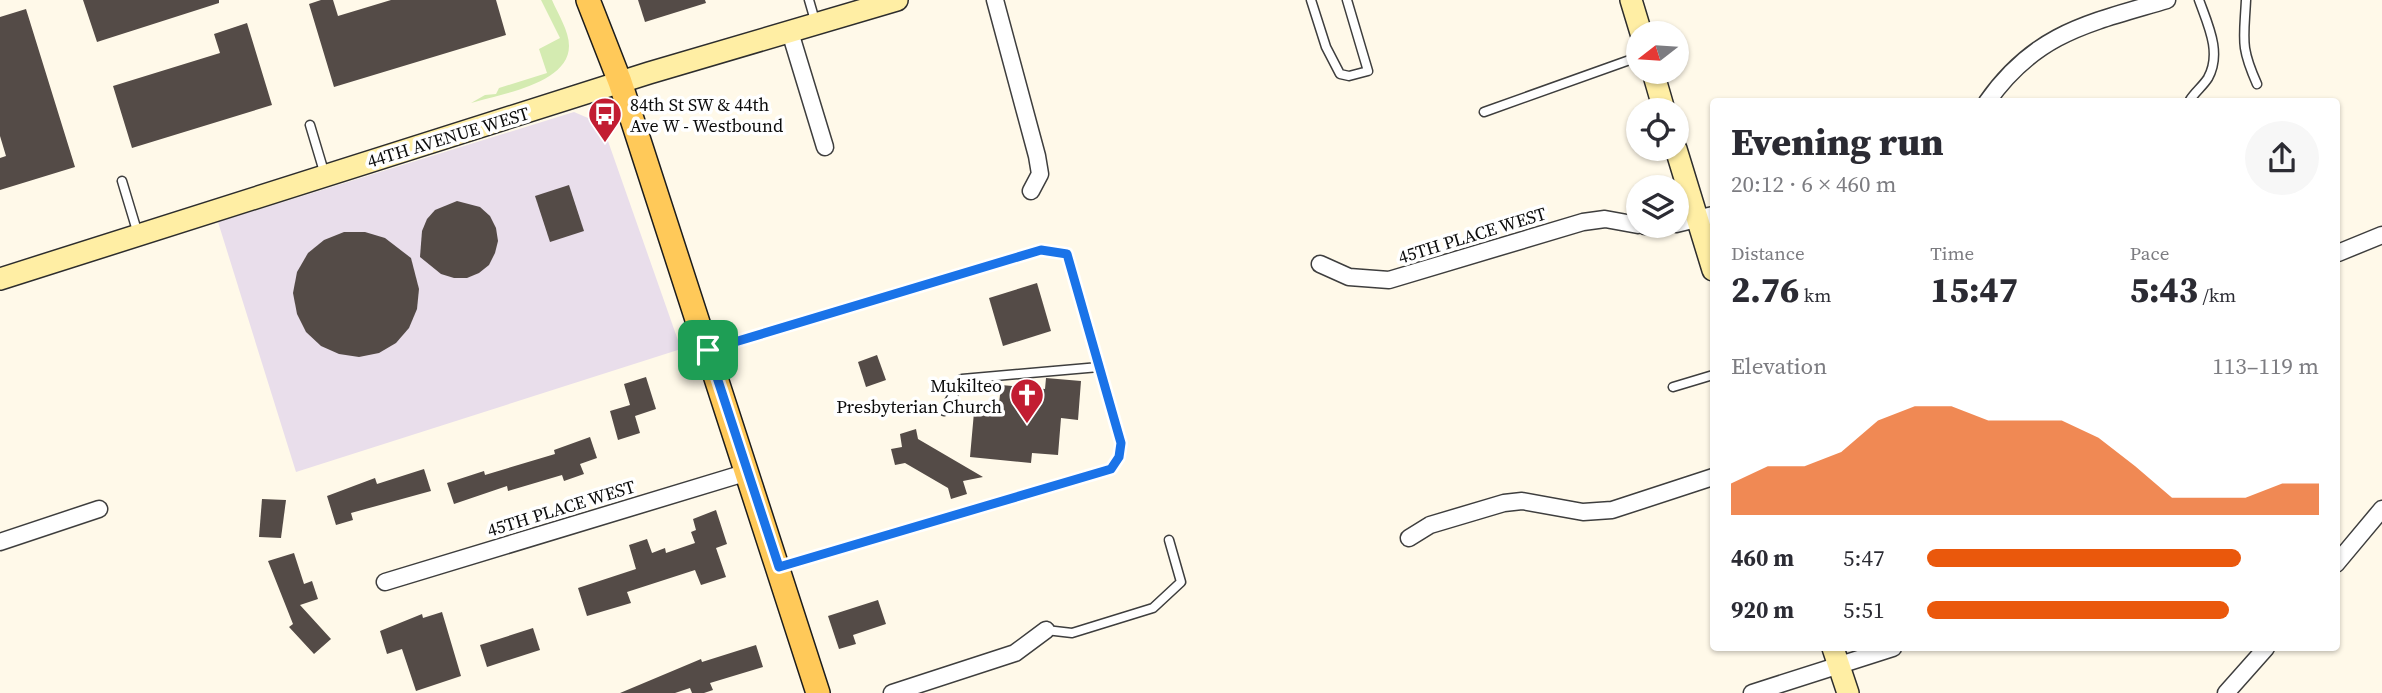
<!DOCTYPE html>
<html lang="en">
<head>
<meta charset="utf-8">
<style>
	body { margin:0; font-family:"Source Serif 4",serif; background:#f7f7f7; color:#2b2b33; height:100vh; display:flex; flex-direction:column; font-size:26px; white-space:nowrap }
	* { box-sizing:border-box; margin:0 }
	p { font-size:23px; color:#7c7c81 }
	.icon { flex:none; width:38px; height:38px; fill:none; stroke:currentColor; stroke-width:2; stroke-linecap:round; stroke-linejoin:round }
	.map { position:relative; flex:1; overflow:hidden }
	.panel { position:absolute; left:1710px; top:98px; width:630px; height:553px; display:flex; flex-direction:column; background:#fff; border-radius:7px; box-shadow:0 2px 5px #0004 }
	.panel>* { flex:none }
	.needle { width:46px; rotate:253deg }
	.tools { position:absolute; left:1626px; top:21px; display:grid; gap:14px }
	.tools a { display:grid; place-items:center; width:63px; height:63px; border-radius:50%; background:#fff; box-shadow:0 2px 5px #0004; font-size:35px }
	.pin { position:absolute; display:grid; place-items:center; width:60px; height:60px; color:#fff; margin:-30px; border-radius:14px; box-shadow:0 4px 10px #0006 }
	.round { display:grid; place-items:center; flex:none; width:74px; height:74px; border-radius:37px; background:#f7f7f7 }
	.head { display:flex; align-items:center; justify-content:space-between; height:119px; padding:0 21px }
	h1 { font-size:38px; font-weight:800; line-height:52px }
	.stats { display:grid; grid-template-columns:repeat(3,1fr); gap:10px; height:119px; padding:7px 21px }
	.stats div { display:grid; align-content:center }
	.stats b { font-size:35px; font-weight:800 }
	.stats small { font-size:19px; font-weight:400 }
	.stats p { font-size:19px }
	.chart { height:196px; padding:14px 21px }
	.chart p { display:flex; justify-content:space-between }
	.chart svg { width:100%; height:126px; margin-top:7px; fill:#ea580c; opacity:.7 }
	ul { padding:0 21px; list-style:none; font-size:23px }
	li { display:grid; grid-template-columns:112px 84px 1fr; align-items:center; height:52px }
	li i { height:18px; border-radius:9px; background:#ea580c }
	.map>svg:first-child { display:block }
	.industrial { fill:#e9deeb }
	.green { fill:#d4ebb1 }
	.building { fill:#544b47 }
	.lines { fill:none; stroke-linecap:round; stroke-linejoin:round }
	.lane-casing { stroke:#3e3e3e; stroke-width:11 }
	.street-casing { stroke:#3e3e3e; stroke-width:19 }
	.secondary-casing { stroke:#2d2d2d; stroke-width:24 }
	.primary-casing { stroke:#1c1c1c; stroke-width:26 }
	.lane { stroke:#fff; stroke-width:8 }
	.street { stroke:#fff; stroke-width:16 }
	.secondary { stroke:#ffeea4; stroke-width:21 }
	.primary { stroke:#ffc959; stroke-width:23 }
	.route-casing { stroke:#fff; stroke-width:14 }
	.route { stroke:#1a73e8; stroke-width:9 }
	.labels { text-anchor:middle; dominant-baseline:central; stroke-width:7; stroke-linejoin:round; paint-order:stroke }
	.poi-label { font-size:18px; fill:#0b0b0b; stroke:#fff; text-anchor:start }
	.street-label { font-size:18px; fill:#0b0b0b; stroke:#fff }
</style>
</head>
<body>
<div class="map">
<svg width="2382" height="693" viewBox="0 0 2382 693">
	<rect width="100%" height="100%" fill="#fff9e9"/>
	<!-- industrial -->
	<polygon class="industrial" points="574,112 602,124 681,349 296,472 218,222"/>
	<!-- green -->
	<path class="green" d="M 541,0 L 552,0 C 558,14 569,31 569,46 C 569,84 500,94 471,103 L 485,95 L 496,94 L 499,88 L 547,73 L 539,49 L 560,38 Z"/>
	<!-- building -->
	<g class="building">
		<polygon points="83,0 219,0 219,3 97,42"/>
		<polygon points="321,0 333,0 338,16 391,0 496,0 506,35 334,87 309,4"/>
		<polygon points="638,0 705,0 706,3 645,22"/>
		<polygon points="26,9 75,167 0,190 0,158 6,156 0,136 0,17"/>
		<polygon points="247,23 272,105 132,148 113,86 220,53 214,34"/>
		<polygon points="569,185 584,231 550,242 535,196"/>
		<polygon points="457,201 480,207 490,216 496,228 498,241 495,253 489,265 479,273 467,278 454,278 441,274 420,257 422,231 427,219 435,210"/>
		<polygon points="344,232 365,232 385,238 411,258 419,289 417,309 409,328 396,343 379,353 359,357 339,354 321,346 306,332 297,314 293,293 297,272 308,253 324,240"/>
		<polygon points="1037,283 1051,331 1003,346 989,298"/>
		<polygon points="877,355 886,380 866,387 858,362"/>
		<polygon points="646,377 656,409 635,416 640,433 618,440 610,411 630,405 624,384"/>
		<polygon points="1046,378 1081,381 1078,420 1061,418 1058,455 1032,453 1031,463 970,457 975,401 999,404 1001,385 1045,389"/>
		<polygon points="916,429 918,439 983,477 963,481 967,494 951,499 948,488 905,463 895,465 891,449 902,447 900,434"/>
		<polygon points="590,437 597,458 580,464 584,474 564,481 562,475 508,491 507,486 454,504 447,483 484,471 485,475 555,454 554,450"/>
		<polygon points="424,469 431,491 351,513 353,520 336,525 327,496 375,478 377,484"/>
		<polygon points="262,499 286,500 281,538 259,537"/>
		<polygon points="716,510 727,544 716,548 726,577 701,585 695,570 627,592 631,603 587,616 578,588 636,569 629,545 647,539 652,553 665,548 666,553 695,543 691,532 696,530 693,519"/>
		<polygon points="294,553 304,584 312,581 318,599 300,605 331,639 314,654 289,627 293,624 268,561"/>
		<polygon points="878,600 886,624 853,635 856,644 839,649 828,616"/>
		<polygon points="442,612 461,676 416,691 402,649 387,654 380,631 422,614 423,618"/>
		<polygon points="533,628 540,650 487,667 480,645"/>
		<polygon points="756,645 763,667 710,683 713,690 704,693 692,693 690,688 675,693 620,693 701,659 702,662"/>
	</g>
	<g class="lines">
		<!-- lane casing -->
		<g class="lane-casing">
			<g id="lane">
				<polyline points="809,0 816,24"/>
				<polyline points="1311,0 1326,47 1340,74 1349,76 1368,71 1347,0"/>
				<path d="M 2246,0 C 2244,40 2240,46 2257,84"/>
				<path d="M 2190,100 C 2195,92 2203,86 2208,78 C 2222,53 2208,25 2199,0"/>
				<polyline points="1484,112 1638,57"/>
				<polyline points="310,125 325,175"/>
				<polyline points="122,181 138,234"/>
				<polyline points="708,350 1041,250 1067,254 1121,443 1119,457 1111,469 779,567"/>
				<polyline points="1673,387 1713,375"/>
				<polyline points="944,411 962,379 1099,367"/>
				<polyline points="1046,630 1072,633 1153,608 1181,582 1169,540"/>
			</g>
		</g>
		<!-- street casing -->
		<g class="street-casing">
			<g id="street">
				<polyline points="995,0 1037,156 1040,174 1031,191"/>
				<polyline points="790,32 825,147"/>
				<path d="M 1987,102 C 2036,32 2090,23 2167,0"/>
				<polyline points="1676,224 1713,215"/>
				<polyline points="1645,226 1665,226"/>
				<polyline points="2338,253 2382,235"/>
				<polyline points="1320,264 1349,277 1389,280 1583,222 1605,219 1638,225"/>
				<polyline points="1409,538 1430,525 1504,503 1522,501 1583,512 1612,510 1713,477"/>
				<polyline points="0,542 99,509"/>
				<polyline points="2336,564 2382,509"/>
				<polyline points="385,582 748,472"/>
				<polyline points="892,693 1015,653 1046,630"/>
				<polyline points="1752,693 1893,648"/>
				<polyline points="2226,693 2266,648"/>
			</g>
		</g>
		<!-- secondary casing -->
		<g class="secondary-casing">
			<g id="secondary">
				<polyline points="1631,0 1641,33"/>
				<polyline points="1653,72 1664,110"/>
				<polyline points="1676,149 1713,270"/>
				<polyline points="0,279 649,73 897,0"/>
				<polyline points="1833,648 1848,693"/>
			</g>
		</g>
		<!-- primary casing -->
		<g class="primary-casing">
			<polyline id="primary" points="588,0 620,82 818,693"/>
		</g>
		<!-- lane -->
		<use href="#lane" class="lane"/>
		<!-- street -->
		<use href="#street" class="street"/>
		<!-- secondary -->
		<use href="#secondary" class="secondary"/>
		<!-- primary -->
		<use href="#primary" class="primary"/>
	</g>
	<g class="lines">
		<!-- route casing -->
		<g class="route-casing">
			<polygon id="route" points="1041,250 1067,254 1121,443 1119,457 1111,469 779,567 708,350"/>
		</g>
		<!-- route -->
		<use href="#route" class="route"/>
	</g>
	<!-- icons -->
	<defs>
		<g id="bus-pin" transform="scale(1.75)"><path d="M0 17L-7.5 6A9.5 9.5 0 1 1 7.5 6Z" fill="#c21d32" stroke="#fff"/><path d="M-5-6H5V4H4V6H2V4H-2V6H-4V4H-5ZM-3.5-4V0h7V-4ZM-3.5 1.2v1.5H-2V1.2ZM2 1.2v1.5H3.5V1.2Z" fill="#fff"/></g>
		<g id="church-pin" transform="scale(1.75)"><path d="M0 17L-7.5 6A9.5 9.5 0 1 1 7.5 6Z" fill="#c21d32" stroke="#fff"/><path d="M-1.2-6h2.4v3.5h3.3v2.4h-3.3V6h-2.4V-.1h-3.3v-2.4h3.3Z" fill="#fff"/></g>
	</defs>
	<g fill-rule="evenodd">
		<use href="#bus-pin" x="605" y="114"/>
		<use href="#church-pin" x="1027" y="395"/>
	</g>
	<g class="labels">
		<!-- poi labels -->
		<g class="poi-label">
			<text x="630" y="104">84th St SW &amp; 44th<tspan x="630" dy="21">Ave W - Westbound</tspan></text>
			<text x="1002" y="385" text-anchor="end">Mukilteo<tspan x="1002" dy="21">Presbyterian Church</tspan></text>
		</g>
		<!-- street labels -->
		<g class="street-label">
			<text transform="translate(448 137) rotate(-17)">44TH AVENUE WEST</text>
			<text transform="translate(1472 235) rotate(-17)">45TH PLACE WEST</text>
			<text transform="translate(561 508) rotate(-17)">45TH PLACE WEST</text>
		</g>
	</g>
</svg>
<div class="tools">
<a><svg class="needle" viewBox="-14 -14 28 28"><path d="M0-13l5 13h-10z" fill="#e53935"/><path d="M0 13l5-13h-10z" fill="#7c7c81"/></svg></a>
<a><svg class="icon" aria-label="locate" viewBox="0 0 24 24"><circle cx="12" cy="12" r="6"/><path d="M12 2v4M12 18v4M2 12h4M18 12h4"/></svg></a>
<a><svg class="icon" aria-label="layers" viewBox="0 0 24 24"><path d="M12 4l9 5-9 5-9-5zM3 14l9 5 9-5"/></svg></a>
</div>
<div class="pin" style="left:708px;top:350px;background:#1e9e55"><svg class="icon" aria-label="arrive" viewBox="0 0 24 24"><path d="M6 21V4h12l-3 4 3 4H6"/></svg></div>
<section class="panel">
<div class="head"><div><h1>Evening run</h1><p>20:12 · 6 × 460 m</p></div><a class="round"><svg class="icon" aria-label="share" viewBox="0 0 24 24"><path d="M12 15V3M7 8l5-5 5 5M5 13v7h14v-7"/></svg></a></div>
<div class="stats">
<div><p>Distance</p><b>2.76<small> km</small></b></div>
<div><p>Time</p><b>15:47</b></div>
<div><p>Pace</p><b>5:43<small> /km</small></b></div>
</div>
<div class="chart"><p><span>Elevation</span>113–119 m</p>
<svg viewBox="0 0 160 44" preserveAspectRatio="none"><path d="M0 44V33L10 27L20 27L30 22L40 11L50 6L60 6L70 11L80 11L90 11L100 17L110 27L120 38L130 38L140 38L150 33L160 33V44z"/></svg>
</div>
<ul>
<li><b>460 m</b>5:47<i style="width:80%"></i></li>
<li><b>920 m</b>5:51<i style="width:77%"></i></li>
</ul>
</section>
</div>
</body>
</html>
